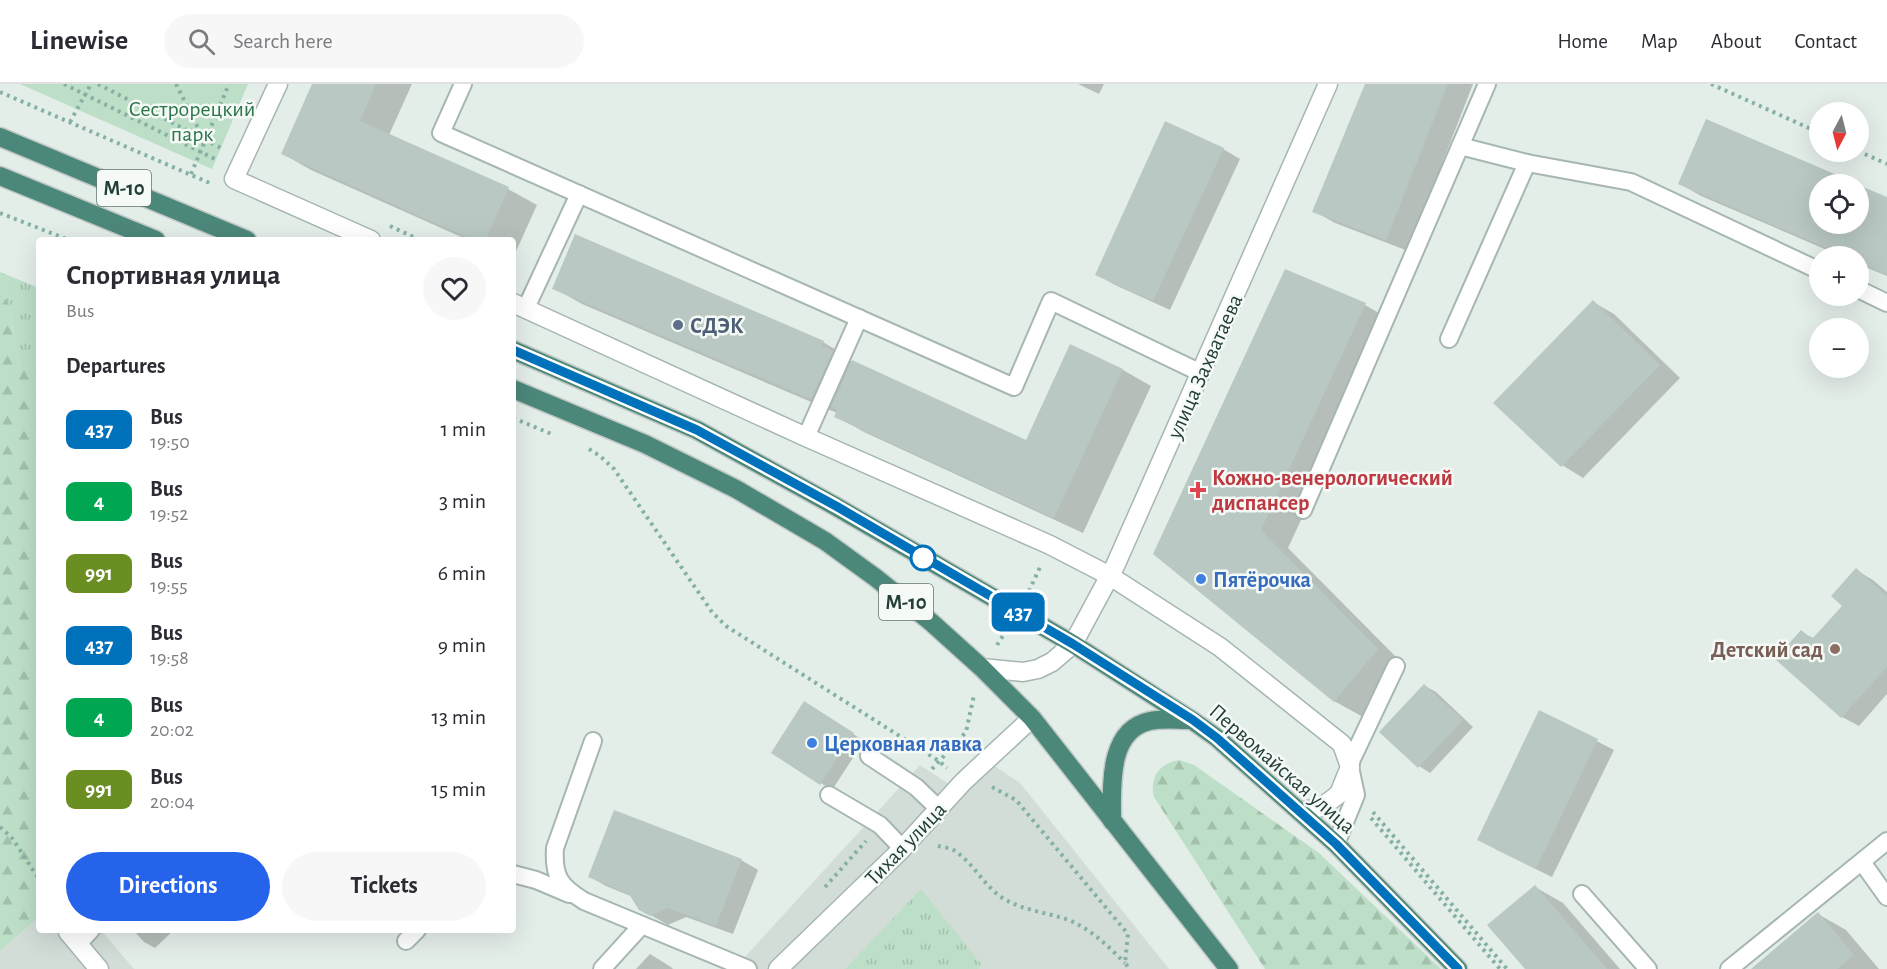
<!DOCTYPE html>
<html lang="en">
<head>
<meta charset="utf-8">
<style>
  :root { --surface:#fff; --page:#f7f7f7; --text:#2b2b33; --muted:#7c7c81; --line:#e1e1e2; --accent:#2563eb }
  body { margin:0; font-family:"Alegreya Sans",sans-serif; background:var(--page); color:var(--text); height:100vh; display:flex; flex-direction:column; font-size:22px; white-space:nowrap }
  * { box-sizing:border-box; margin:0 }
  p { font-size:20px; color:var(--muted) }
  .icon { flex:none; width:33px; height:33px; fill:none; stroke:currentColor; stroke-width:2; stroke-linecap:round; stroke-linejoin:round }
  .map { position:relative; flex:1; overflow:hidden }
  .sheet { position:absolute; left:36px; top:153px; width:480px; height:696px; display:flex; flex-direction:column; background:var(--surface); border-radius:6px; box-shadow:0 6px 24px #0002 }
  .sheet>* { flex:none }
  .badge { padding:0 12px; border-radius:9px; font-size:21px; line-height:39px }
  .needle { width:39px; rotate:187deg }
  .tools { position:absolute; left:1809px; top:18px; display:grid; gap:12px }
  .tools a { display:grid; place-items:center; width:60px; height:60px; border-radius:50%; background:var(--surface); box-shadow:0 6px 24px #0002; font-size:30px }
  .map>.badge { position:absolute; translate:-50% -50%; box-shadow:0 0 0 3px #fff }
  h2 { padding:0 30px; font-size:22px; line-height:54px }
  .round { display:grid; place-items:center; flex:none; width:63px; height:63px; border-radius:32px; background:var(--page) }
  .summary { display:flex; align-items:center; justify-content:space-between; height:102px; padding:0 30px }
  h1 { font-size:28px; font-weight:600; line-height:45px }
  .button { display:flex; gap:12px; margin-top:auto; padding:12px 30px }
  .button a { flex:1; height:69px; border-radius:36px; background:var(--accent); color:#fff; font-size:24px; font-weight:600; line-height:69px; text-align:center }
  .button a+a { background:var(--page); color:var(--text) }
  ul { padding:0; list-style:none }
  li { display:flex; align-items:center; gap:18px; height:72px; padding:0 30px }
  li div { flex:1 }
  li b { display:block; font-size:22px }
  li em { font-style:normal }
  li .badge { min-width:66px; font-weight:700; text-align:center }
  header { display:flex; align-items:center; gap:36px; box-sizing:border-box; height:84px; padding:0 30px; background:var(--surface); border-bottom:2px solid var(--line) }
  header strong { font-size:28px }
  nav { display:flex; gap:33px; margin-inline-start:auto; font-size:21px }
  .search { width:420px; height:54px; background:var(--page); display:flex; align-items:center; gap:15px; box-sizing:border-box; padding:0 21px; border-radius:33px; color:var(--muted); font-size:22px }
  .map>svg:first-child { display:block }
  .built { fill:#d2ddd8 }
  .grass { fill:url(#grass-tufts) }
  .forest { fill:url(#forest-firs) }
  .park { fill:#bddec7 }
  .shadow { fill:#0003 }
  .building { fill:#b9c8c2 }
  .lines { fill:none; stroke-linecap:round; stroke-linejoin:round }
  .service-casing { stroke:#a6b6b0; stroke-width:20 }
  .minor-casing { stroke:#a6b6b0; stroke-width:21 }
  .trunk-casing { stroke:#c1c9c7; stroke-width:21 }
  .path { stroke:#85b1a4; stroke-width:4; stroke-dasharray:3 4.5; stroke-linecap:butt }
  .service { stroke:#fff; stroke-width:16 }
  .minor { stroke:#fff; stroke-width:18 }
  .trunk { stroke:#4c887a; stroke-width:18 }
  .line-casing { stroke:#fff; stroke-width:14 }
  .line { stroke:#0072bc; stroke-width:9 }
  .service-dot { fill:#5c6f8a; stroke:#f5faf7; stroke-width:2 }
  .health-dot { fill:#e0444e; stroke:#f5faf7; stroke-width:2 }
  .stop-dot { fill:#fff; stroke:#0072bc; stroke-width:3 }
  .shop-dot { fill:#3f7fe0; stroke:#f5faf7; stroke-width:2 }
  .education-dot { fill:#8d6e63; stroke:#f5faf7; stroke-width:2 }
  .labels { text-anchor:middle; stroke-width:5; stroke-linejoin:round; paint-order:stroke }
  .shield { fill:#f5faf7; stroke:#627771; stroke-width:1.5 }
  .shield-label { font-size:21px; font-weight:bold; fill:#233f38 }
  .park-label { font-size:22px; fill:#2d764b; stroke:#f5faf7 }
  .service-label { font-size:22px; font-weight:bold; fill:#4e5e75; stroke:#f5faf7; text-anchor:start }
  .street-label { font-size:22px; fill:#233f38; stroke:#f5faf7 }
  .health-label { font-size:22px; font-weight:bold; fill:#be3a42; stroke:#f5faf7; text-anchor:start }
  .shop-label { font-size:22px; font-weight:bold; fill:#366cbe; stroke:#f5faf7; text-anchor:start }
  .education-label { font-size:22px; font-weight:bold; fill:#785e54; stroke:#f5faf7; text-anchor:end }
</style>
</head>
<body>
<header>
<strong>Linewise</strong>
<div class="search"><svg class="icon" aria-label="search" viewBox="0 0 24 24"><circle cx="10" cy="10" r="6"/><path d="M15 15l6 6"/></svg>Search here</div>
<nav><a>Home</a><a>Map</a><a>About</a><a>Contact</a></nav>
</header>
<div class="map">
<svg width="1887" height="885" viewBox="0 0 1887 885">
  <defs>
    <pattern id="grass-tufts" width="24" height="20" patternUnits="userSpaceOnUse" patternTransform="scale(1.5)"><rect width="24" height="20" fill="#bddec7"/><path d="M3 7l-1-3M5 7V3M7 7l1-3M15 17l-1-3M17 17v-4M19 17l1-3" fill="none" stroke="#a2c0ac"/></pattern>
    <pattern id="forest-firs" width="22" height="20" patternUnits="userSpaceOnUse" patternTransform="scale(1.5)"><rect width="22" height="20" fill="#bddec7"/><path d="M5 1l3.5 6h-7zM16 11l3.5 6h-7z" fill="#a2c0ac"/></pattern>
  </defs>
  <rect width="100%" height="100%" fill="#e4eee9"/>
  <g class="built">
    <polygon points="920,681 952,702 974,682 996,683 1020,699 1169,885 734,885"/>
    <polygon points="39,833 39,846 101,846 134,885 0,885 0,867"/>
  </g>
  <g class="grass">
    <polygon points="0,188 39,204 39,288 19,283 9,221 0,202"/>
    <polygon points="921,805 982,881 978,885 845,885"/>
  </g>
  <g class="forest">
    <polygon points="0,202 9,221 19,283 39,288 39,833 0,867"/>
    <path d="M1179,676L1194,681L1319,769L1441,885H1265L1154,713C1149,693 1160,679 1179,676Z"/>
  </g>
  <polygon class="park" points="20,0 248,0 212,85"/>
  <g class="shadow">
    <polygon points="314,0 412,0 389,51 508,105 537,121 513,174 513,156 468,156 311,86 283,70"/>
    <polygon points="1078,0 1104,0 1099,10"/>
    <polygon points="1366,0 1473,0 1408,167 1335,139 1314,127"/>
    <polygon points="1707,37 1855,100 1820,100 1820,140 1858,140 1887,114 1887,192 1858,180 1858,172 1841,172 1701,112 1680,100"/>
    <polygon points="1223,65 1240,75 1170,226 1113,200 1096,190"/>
    <polygon points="554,204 823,258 851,275 851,277 1027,358 1071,262 1123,286 1151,302 1083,449 864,348 836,332 837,329 582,220"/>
    <polygon points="1593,218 1614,230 1680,294 1583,394 1562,381"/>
    <polygon points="1365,221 1393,237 1288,464 1405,582 1363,633 1334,617 1155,470"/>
    <polygon points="1856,486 1873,496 1887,508 1887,610 1859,642 1842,633 1777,575 1801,548 1815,555 1844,522"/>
    <polygon points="1425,602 1436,608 1473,643 1430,689 1419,682"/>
    <polygon points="816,626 864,657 832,706 773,669"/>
    <polygon points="1540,628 1614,666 1552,793 1495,765"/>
    <polygon points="741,776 758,786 733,850 686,833 668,841 640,825 633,813 606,802 590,793"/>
    <polygon points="1535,803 1563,819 1620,885 1527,885"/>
    <polygon points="1818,830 1846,846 1879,885 1753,885"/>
    <polygon points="133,846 174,846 155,864 144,858"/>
    <polygon points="650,870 671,883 673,885 636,885"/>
  </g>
  <g class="building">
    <polygon points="312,0 376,0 360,37 509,103 486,156 473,156 281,70"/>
    <polygon points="1365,0 1448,0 1386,156 1312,128"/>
    <polygon points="1706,35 1858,100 1820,100 1820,140 1858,140 1858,101 1887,113 1887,191 1858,178 1858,172 1845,172 1678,100"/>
    <polygon points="1165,37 1224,64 1153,217 1095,191"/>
    <polygon points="575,150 824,257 822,262 833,267 811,315 552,205"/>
    <polygon points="1285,185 1366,219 1261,446 1378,565 1334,618 1153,470"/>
    <polygon points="1593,216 1660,281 1561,383 1493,319"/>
    <polygon points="1070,260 1123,285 1054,434 834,333 837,326 831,323 852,276 1026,356"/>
    <polygon points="1856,484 1887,512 1887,583 1841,634 1775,575 1801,546 1812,555 1842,522 1831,512"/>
    <polygon points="1424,600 1463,636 1418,684 1379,648"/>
    <polygon points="804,617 854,649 820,701 771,669"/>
    <polygon points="1539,626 1598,655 1536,785 1477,756"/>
    <polygon points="614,726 742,775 716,842 668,824 650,832 639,826 629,810 588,793"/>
    <polygon points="1535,801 1607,885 1525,885 1487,841"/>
    <polygon points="1818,828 1854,871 1837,885 1751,885"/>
  </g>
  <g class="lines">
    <g class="service-casing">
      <g id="service">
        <polyline points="463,0 441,49 1014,303 1051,217 1201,289"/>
        <polyline points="1460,62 1527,79 1631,98 1820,187"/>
        <polyline points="1858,205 1887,219"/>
        <polyline points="526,224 579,110"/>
        <polyline points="1449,255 1527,79"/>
        <polyline points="806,353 859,234"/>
        <polyline points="1303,426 1487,0"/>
        <path d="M593,657L555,764C553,793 560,802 584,817L748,885"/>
        <polyline points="869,672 916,703 939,725"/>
        <polyline points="829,711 880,741 902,764"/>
        <polyline points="1336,760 1356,711 1350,683 1352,675 1396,582"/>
        <polyline points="1862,778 1887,813"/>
        <polyline points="513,790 536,796 569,810"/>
        <polyline points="1582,810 1648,885"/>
        <polyline points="406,857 417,846"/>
        <polyline points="78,860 91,846"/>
        <polyline points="602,885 642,841"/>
        <polyline points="1729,885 1887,757"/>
      </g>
    </g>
    <g class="minor-casing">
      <g id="minor">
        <polyline points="278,0 234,95 371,156"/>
        <polyline points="513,219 806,353 1050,461 1110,492 1220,563 1342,660 1350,683 1339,710 1322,723 1300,728"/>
        <polyline points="982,584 1023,588 1038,585 1052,578 1073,560 1115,482 1328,0"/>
        <polyline points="68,848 99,885"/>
        <polyline points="778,885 901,766 963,698 1032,634"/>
      </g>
    </g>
    <g class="trunk-casing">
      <g id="trunk">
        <polyline points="0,53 247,156"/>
        <polyline points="0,92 156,156"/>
        <polyline points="513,266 697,346 835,422 1073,560 1193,637 1217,654 1336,760 1458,885"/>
        <polyline points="513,305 645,360 736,405 825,457 876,494 931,538 982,584 1032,634 1229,885"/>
        <path d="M1112,737C1112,704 1107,646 1150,637C1163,634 1177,636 1191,636"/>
      </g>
    </g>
    <g class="path">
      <polyline points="64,0 217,76"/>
      <polyline points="98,0 223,65"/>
      <polyline points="176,0 204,56"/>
      <polyline points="1711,0 1820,49"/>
      <polyline points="0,8 212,100"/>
      <polyline points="70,38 91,0"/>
      <polyline points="1858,67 1887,80"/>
      <polyline points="191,90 229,0"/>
      <polyline points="0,129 69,156"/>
      <polyline points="390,142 420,156"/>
      <polyline points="513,334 554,351"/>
      <polyline points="589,365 600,372 614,385 712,528 726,542 939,677 947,684"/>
      <polyline points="1029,507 1041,481"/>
      <polyline points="997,561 1006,547"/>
      <polyline points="932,685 966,648 974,611"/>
      <polyline points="992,703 1016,716 1128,850 1125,879 1130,885"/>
      <polyline points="1373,728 1507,885"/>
      <polyline points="1371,734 1500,885"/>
      <polyline points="0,743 12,754 39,795"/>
      <path d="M938,762C943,763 951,764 955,767C973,779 983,800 1001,813C1021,826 1044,828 1066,835C1090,844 1107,861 1125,879"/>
      <polyline points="825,803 866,757"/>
    </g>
    <use href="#service" class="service"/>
    <use href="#minor" class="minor"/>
    <use href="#trunk" class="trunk"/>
  </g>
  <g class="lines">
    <g class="line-casing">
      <polyline id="line" points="513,266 697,346 836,422 1073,560 1193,636 1217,654 1336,760 1458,885"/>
    </g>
    <use href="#line" class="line"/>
  </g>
  <circle class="service-dot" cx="678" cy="241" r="6"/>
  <path class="health-dot" d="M1195 397h6v6h6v6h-6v6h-6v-6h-6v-6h6z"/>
  <circle class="stop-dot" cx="923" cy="474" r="12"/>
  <g class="shop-dot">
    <circle cx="1201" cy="495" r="6"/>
    <circle cx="812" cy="659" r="6"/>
  </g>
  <circle class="education-dot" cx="1835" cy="565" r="6"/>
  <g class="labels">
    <g class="shield">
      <rect x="97" y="86" width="54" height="36" rx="4.5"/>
      <rect x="879" y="500" width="54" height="36" rx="4.5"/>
    </g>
    <g class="shield-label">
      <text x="124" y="111">М-10</text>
      <text x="906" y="525">М-10</text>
    </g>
    <g class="park-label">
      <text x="192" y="32">Сестрорецкий<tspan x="192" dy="25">парк</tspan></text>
    </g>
    <g class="service-label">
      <text x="690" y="249">СДЭК</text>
    </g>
    <g class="street-label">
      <text transform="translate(1204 282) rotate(-66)" y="8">улица Захватаева</text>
      <text transform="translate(1283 684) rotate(41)" y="8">Первомайская улица</text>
      <text transform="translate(905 759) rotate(-46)" y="8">Тихая улица</text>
    </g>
    <g class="health-label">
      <text x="1212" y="401">Кожно-венерологический<tspan x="1212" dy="25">диспансер</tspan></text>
    </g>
    <g class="shop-label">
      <text x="1213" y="503">Пятёрочка</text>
      <text x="824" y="667">Церковная лавка</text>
    </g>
    <g class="education-label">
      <text x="1823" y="573">Детский сад</text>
    </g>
  </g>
</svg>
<div class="tools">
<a><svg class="needle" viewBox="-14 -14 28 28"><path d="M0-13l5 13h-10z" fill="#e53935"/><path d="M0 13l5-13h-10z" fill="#7c7c81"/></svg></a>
<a><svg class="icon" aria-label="locate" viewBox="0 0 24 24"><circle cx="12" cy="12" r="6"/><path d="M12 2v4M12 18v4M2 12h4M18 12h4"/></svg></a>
<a>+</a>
<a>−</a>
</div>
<b class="badge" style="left:1018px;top:528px;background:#0072bc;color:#fff">437</b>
<section class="sheet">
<div class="summary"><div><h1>Спортивная улица</h1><p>Bus</p></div><a class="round"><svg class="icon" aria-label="heart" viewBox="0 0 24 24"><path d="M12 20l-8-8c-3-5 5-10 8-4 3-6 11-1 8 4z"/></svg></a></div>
<h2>Departures</h2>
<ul>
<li><span class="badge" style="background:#0072bc;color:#fff">437</span><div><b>Bus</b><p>19:50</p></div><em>1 min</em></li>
<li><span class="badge" style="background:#00a651;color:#fff">4</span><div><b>Bus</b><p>19:52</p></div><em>3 min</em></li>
<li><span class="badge" style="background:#6b8e23;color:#fff">991</span><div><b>Bus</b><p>19:55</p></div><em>6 min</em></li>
<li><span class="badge" style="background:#0072bc;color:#fff">437</span><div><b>Bus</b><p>19:58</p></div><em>9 min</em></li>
<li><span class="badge" style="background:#00a651;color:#fff">4</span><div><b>Bus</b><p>20:02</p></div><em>13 min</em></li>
<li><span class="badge" style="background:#6b8e23;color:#fff">991</span><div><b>Bus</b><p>20:04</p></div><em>15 min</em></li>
</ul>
<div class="button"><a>Directions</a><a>Tickets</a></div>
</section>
</div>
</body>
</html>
